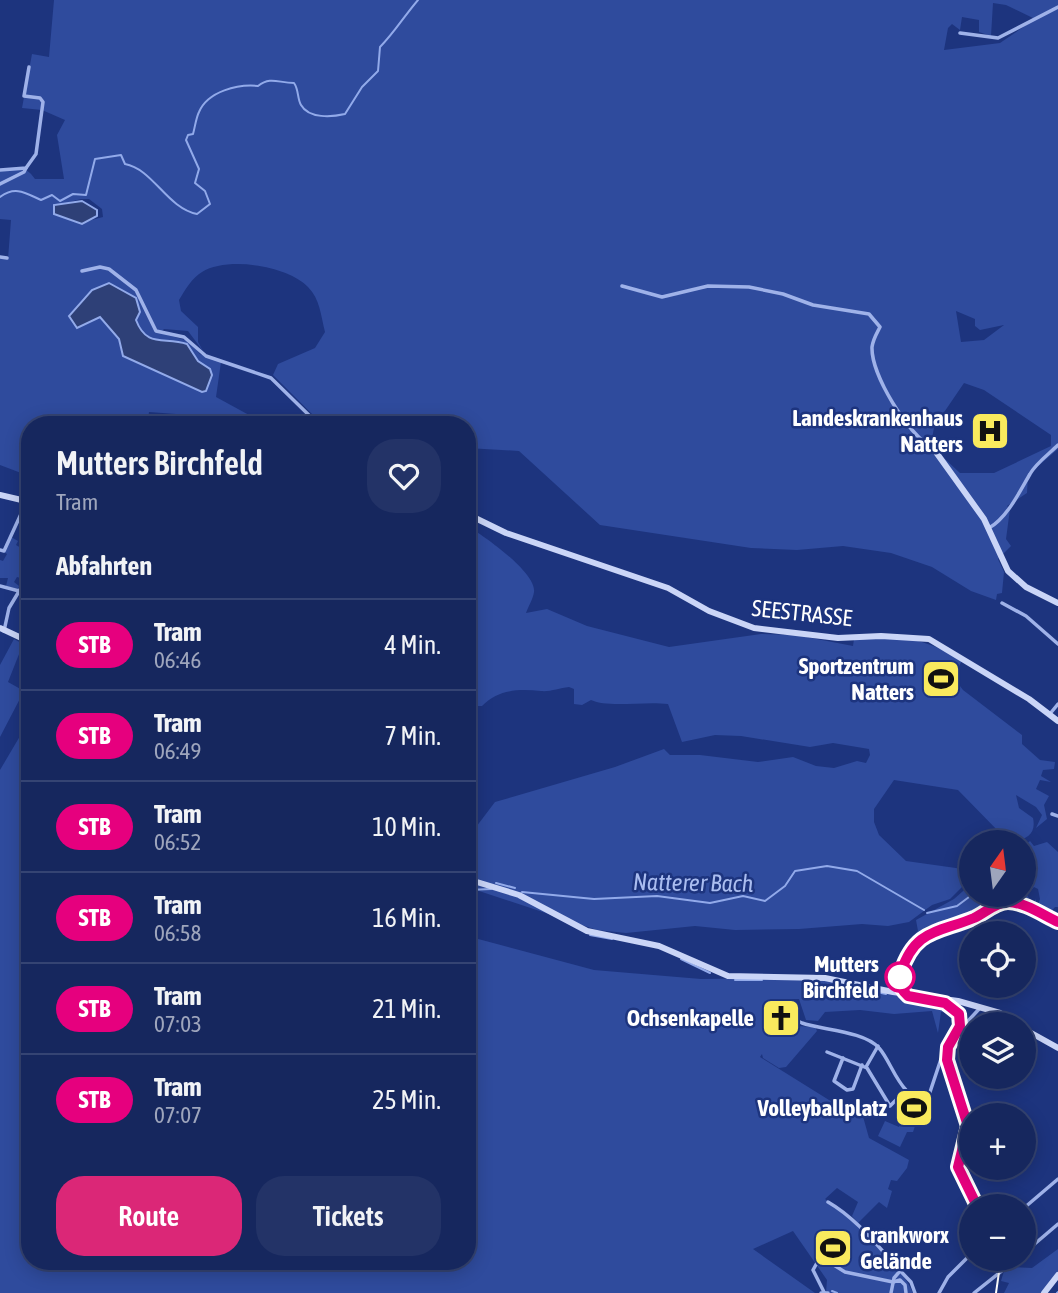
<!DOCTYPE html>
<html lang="de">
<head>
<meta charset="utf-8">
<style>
  :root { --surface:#16275e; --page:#233367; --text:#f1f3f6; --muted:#9ea5bc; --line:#354473; --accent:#db2777 }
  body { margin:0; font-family:"Asap Condensed",sans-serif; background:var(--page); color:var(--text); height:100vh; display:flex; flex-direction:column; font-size:26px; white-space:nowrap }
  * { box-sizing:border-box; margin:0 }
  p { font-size:23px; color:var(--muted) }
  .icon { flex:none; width:38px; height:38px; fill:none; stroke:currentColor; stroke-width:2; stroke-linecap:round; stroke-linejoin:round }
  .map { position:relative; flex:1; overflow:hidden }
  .sheet { position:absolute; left:21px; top:416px; width:455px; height:854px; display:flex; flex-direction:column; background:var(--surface); border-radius:28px; box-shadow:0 4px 18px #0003,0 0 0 2px var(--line) }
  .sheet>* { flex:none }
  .badge { padding:0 14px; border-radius:23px; font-size:24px; line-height:46px }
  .needle { width:46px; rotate:14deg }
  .controls { position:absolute; left:959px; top:830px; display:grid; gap:14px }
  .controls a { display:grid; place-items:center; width:77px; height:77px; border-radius:50%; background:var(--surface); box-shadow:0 4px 18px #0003,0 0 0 2px var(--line); font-size:35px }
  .map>.badge { position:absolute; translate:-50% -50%; box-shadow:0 0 0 4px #fff }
  h2 { padding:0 35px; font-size:26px; line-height:63px }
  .round { display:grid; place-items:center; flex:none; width:74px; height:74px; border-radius:28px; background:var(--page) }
  .headline { display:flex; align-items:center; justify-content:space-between; height:119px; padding:0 35px }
  h1 { font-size:33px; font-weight:600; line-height:52px }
  .cta { display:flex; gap:14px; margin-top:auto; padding:14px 35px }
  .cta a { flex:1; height:80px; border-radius:28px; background:var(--accent); color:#fff; font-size:28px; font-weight:600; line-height:80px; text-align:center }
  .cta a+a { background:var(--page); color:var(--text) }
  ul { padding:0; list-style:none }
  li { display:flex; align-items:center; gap:21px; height:91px; padding:0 35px; border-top:2px solid var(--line) }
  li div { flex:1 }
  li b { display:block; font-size:26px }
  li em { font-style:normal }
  li .badge { min-width:77px; font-weight:700; text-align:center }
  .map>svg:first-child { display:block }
  .green { fill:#2f4b9d; fill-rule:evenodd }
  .water { fill:#2e4077; stroke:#92aaea; stroke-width:2 }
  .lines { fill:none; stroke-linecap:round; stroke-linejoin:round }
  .stream { stroke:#92aaea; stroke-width:2 }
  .street { stroke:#9fb2e9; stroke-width:3.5 }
  .secondary { stroke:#cad5f7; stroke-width:6 }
  .tram { stroke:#fff; stroke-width:2 }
  .line-casing { stroke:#fff; stroke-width:16 }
  .line { stroke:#e6007e; stroke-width:10 }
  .stop-dot { fill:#fff; stroke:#e6007e; stroke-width:3.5 }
  .labels { text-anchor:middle; stroke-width:5; stroke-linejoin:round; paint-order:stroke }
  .poi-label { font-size:23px; font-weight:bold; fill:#fff; stroke:#1d347e; text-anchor:end }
  .street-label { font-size:23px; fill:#fff; stroke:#1d347e }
  .stop-label { font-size:23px; font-weight:bold; fill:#fff; stroke:#1d347e; text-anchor:end }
  .water-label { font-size:24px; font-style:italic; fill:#aabdf0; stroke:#1d347e }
</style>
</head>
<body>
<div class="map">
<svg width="1058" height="1293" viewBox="0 0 1058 1293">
  <rect width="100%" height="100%" fill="#1d347e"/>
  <g class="green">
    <path d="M54,0H1058V449L1028,475L1027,493L1007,506L1010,509L1006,539L1011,546L998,559L1004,572L1002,593L997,594L996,600L971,591L932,567L891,553L843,546L797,550L751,548L600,525L519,451L467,448V425H323L273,375L278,364L315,348L325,332C321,316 320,299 308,287C289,266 228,256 202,272C192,278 185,290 179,300L181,311L198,327V342L203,351L188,331L164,329L160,333L189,341L200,354L221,362L216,397L249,415L256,425H216L176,414L149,412L147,425H30V500L22,498L29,476L0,465V258L8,259L11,220L0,219V171C16,168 25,164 35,179H64L57,135L65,120L42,110L22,108L32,54L49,57ZM993,3L1006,5L1035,19L1000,43L944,50L948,28L952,24L960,30L962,17L979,20V32L991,36ZM81,199H89L102,209L103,217L84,222L54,214V206ZM956,311L975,319V326L980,330L1004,325L984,340L961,342ZM964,383L984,390L1051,435V446L994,473H960L931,446L934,427Z"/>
    <path d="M467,526C483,535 537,573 534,592C533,599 528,607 526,613L547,609L587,626L669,647L761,634L796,635L853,646L854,639C902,636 920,636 962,660L954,678L963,690L1022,735V744L1040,760L1055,762L1054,769L1043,770L1041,776L1051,782L1040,780L1036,789L1049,796L1044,805L1047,819L1036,828L1042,815L1036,807L1016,795L1019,808L1033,818C1038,841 1015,842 998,842L1001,834L958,790L894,780L874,809V822L879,835L906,861L963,869L971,865V878L950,899L932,905L909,922L888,926L862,924L799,929L735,930L695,926L626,933L597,930L476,890L467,894V839L495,802L615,767L664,749L670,755H700L758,762L793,757L816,766L834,768L857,761L866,763L870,755L869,749L833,743L810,747L741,736L715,735L682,742L668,704C644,701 608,708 591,700L582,705L574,704V689L569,687C559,688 550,692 541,691C519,689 499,689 482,706H472L467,714Z"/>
    <polygon points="11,537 18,541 16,545 21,548 26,539 30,540 30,556 25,563 30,570 24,579 17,577 14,582 19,586 18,589 6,586 8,578 0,578 0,560 3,561 7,554 4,552"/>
    <polygon points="14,639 23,644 8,682 24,691 0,737 0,665"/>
    <path d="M23,731L30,739V773L20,803L30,806V1262H467V936L594,970L701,979L794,978L840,982L856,991L865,988L949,1000L961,1011L964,1025L949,1055L945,1056L950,1035L959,1023L957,1013L941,1012L938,1033L932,1011L894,1014L860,1010L825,1012L818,1021L806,1020L799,999H792L778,1026L782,1027L786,1021L797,1026L815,1027L817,1031L786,1067L779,1068L763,1058L762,1054L760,1057L829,1100L862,1113L869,1138L909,1160L907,1168L897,1181L891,1180L888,1189L892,1191L887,1208L879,1202L858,1223L852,1216L858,1202L837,1188L825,1199C854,1219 899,1261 913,1293H826L827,1280L793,1231L753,1249L815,1293H0V770Z"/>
    <polygon points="1030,841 1034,846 1047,842 1058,852 1058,907 1055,907 1047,916 1036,911 1040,899 1038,889 1034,887 1027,895 1033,905 1036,899 1035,910 1013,901 1002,901 973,917 911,939 918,931 916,920 954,899 971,884 971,894 1024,894 1024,846"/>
    <polygon points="905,1112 918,1117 913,1132 907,1132 900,1147 878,1136 885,1121 899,1127"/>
    <polygon points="1058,1249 1058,1271 1042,1293 1004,1293 1009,1283 1001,1281 1004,1271 1010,1267 1032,1268"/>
  </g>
  <g class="water">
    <polygon points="82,201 97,210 97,216 82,224 54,214 54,205"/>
    <path d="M109,283L136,298L140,312L136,320C147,349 165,336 187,344L198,361L210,369L212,375L206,391L202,392L123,356L119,339L100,317L77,328L69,316L92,290Z"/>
  </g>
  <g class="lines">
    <g class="stream">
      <path d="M0,197C16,185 27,194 41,200L52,195L60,201L73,194L86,195L95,159L121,155L125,164C153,169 167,208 197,214L210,204L205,191L195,183L199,169L186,140L188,135L193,134C195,127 196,118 199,112C208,91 238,84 258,86C271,76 278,83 294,83C299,90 297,98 301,105C309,119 332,117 345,114L362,87L378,71L380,47C394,33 405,15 418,0"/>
      <polyline points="496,883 515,888"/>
      <polyline points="467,890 491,889"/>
      <polyline points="522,892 594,899 657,896 710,903 743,896 765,901 785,886 795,871 827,866 857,871 924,910"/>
      <polyline points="927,913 957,906 973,894"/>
      <polyline points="590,935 612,939"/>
      <polyline points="681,959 710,973"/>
      <polyline points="735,980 762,980"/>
      <polyline points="868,990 886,994"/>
      <polyline points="832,1291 837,1293"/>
      <polyline points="1057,1293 1058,1292"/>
    </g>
    <g class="street">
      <polyline points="960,33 998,38 1058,7"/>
      <polyline points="0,170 26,168 36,154 43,102 40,98 24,96 29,67"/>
      <polyline points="0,184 24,172 26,168"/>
      <polyline points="0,257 7,258"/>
      <polyline points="82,271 100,267 109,269 136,290 156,331 184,337 206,356 271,378 318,424"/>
      <path d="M622,286L662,297L708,286L749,287L783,294L813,305L869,314L880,327C877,333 873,339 872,347C871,375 908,434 932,448"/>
      <path d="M989,528C1007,518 1020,491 1030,474C1036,463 1049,454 1058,445"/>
      <polyline points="0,550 4,551 26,503"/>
      <polyline points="0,586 19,591"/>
      <polyline points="1002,603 1026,616 1058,644"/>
      <polyline points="4,631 9,608 30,573"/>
      <polyline points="1049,715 1058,704"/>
      <polyline points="1052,814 1058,816"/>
      <path d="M782,1015C789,1016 795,1020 802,1023C822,1030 864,1031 879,1048C893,1063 902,1106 929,1095L941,1059L948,1057L968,1021L980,1008"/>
      <polyline points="827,1052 867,1068 890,1106 905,1091"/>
      <polyline points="843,1058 834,1081 847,1090 853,1089 862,1065"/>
      <polyline points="866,1067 878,1046"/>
      <path d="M828,1202C861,1221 884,1255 911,1282L915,1293"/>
      <polyline points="1024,1208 1058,1179"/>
      <polyline points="1024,1253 1058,1224"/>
      <polyline points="824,1292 813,1270 818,1261 824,1259 845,1272 893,1282 900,1280 905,1285 906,1293"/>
      <polyline points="821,1293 828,1293"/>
      <polyline points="891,1293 894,1278 900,1271"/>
      <polyline points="939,1293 948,1277 971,1254"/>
      <polyline points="974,1293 1018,1258"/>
    </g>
    <g class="secondary">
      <polyline points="316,425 319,425"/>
      <polyline points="933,448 984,519 1008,571 1026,587 1058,603"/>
      <polyline points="0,495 30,502"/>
      <polyline points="467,514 506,533 668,588 709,611 754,628 838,638 881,636 929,639 1029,699 1058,721"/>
      <polyline points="0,628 30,642"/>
      <polyline points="467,879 519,895 587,931 659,946 728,976 825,978 893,992 958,1001 1000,1013 1016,1024"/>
      <polyline points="1024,1029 1058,1048"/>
      <polyline points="1044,1293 1058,1275"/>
    </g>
    <g class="tram">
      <path d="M977,1206L958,1167L968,1126L947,1058L960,1025V1017C949,991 911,1011 901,988C898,979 902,970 905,962C918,930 946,930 974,918C985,913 996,902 1008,902C1024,902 1044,915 1058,922"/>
      <polyline points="996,1293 1001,1258"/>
    </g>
  </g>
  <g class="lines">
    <g class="line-casing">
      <path id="line" d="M977,1206L958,1167L968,1126L947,1060L948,1047L960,1026L959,1014L945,1003L908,996C901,990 898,982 901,972C915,929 938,933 974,918C985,913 996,902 1008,902C1024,902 1043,915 1058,922"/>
    </g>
    <use href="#line" class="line"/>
  </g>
  <defs>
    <g id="hospital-square" transform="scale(2.0125)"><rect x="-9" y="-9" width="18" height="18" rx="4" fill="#f9ea5d" stroke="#1d347e"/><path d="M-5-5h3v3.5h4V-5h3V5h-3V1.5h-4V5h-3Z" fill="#111"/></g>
    <g id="stadium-square" transform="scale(2.0125)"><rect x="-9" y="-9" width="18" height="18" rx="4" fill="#f9ea5d" stroke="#1d347e"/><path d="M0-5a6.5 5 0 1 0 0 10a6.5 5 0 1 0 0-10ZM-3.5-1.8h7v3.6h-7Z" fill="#111"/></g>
    <g id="church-square" transform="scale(2.0125)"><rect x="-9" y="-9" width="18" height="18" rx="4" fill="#f9ea5d" stroke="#1d347e"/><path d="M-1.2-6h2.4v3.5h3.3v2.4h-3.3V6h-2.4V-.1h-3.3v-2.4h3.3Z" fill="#111"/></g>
  </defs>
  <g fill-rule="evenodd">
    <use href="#hospital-square" x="990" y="431"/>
    <use href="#stadium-square" x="941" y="679"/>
    <use href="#church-square" x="781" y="1018"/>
    <use href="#stadium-square" x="914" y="1108"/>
    <use href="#stadium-square" x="833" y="1248"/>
  </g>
  <circle class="stop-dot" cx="900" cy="977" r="14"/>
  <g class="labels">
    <g class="poi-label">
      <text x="963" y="426">Landeskrankenhaus<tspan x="963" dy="26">Natters</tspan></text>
      <text x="914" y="674">Sportzentrum<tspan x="914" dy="26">Natters</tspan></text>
      <text x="754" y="1026">Ochsenkapelle</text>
      <text x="887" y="1116">Volleyballplatz</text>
      <text x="860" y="1243" text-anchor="start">Crankworx<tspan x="860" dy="26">Gelände</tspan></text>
    </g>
    <g class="street-label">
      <text transform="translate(802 613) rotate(6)" y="8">SEESTRASSE</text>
    </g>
    <g class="stop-label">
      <text x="879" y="972">Mutters<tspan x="879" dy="26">Birchfeld</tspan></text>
    </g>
    <g class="water-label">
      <text transform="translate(693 883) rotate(1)" y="8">Natterer Bach</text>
    </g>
  </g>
</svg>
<div class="controls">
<a><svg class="needle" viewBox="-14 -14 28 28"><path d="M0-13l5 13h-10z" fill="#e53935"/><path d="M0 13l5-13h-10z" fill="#9ea5bc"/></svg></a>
<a><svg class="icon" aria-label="locate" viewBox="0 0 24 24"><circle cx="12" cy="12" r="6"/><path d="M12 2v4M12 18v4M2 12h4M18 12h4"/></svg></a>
<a><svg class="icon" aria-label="layers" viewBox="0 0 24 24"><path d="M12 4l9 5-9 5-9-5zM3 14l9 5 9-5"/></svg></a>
<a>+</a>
<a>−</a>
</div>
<section class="sheet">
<div class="headline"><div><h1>Mutters Birchfeld</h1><p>Tram</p></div><a class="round"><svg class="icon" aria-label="heart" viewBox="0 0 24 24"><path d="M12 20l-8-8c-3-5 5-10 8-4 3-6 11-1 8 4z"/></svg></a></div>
<h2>Abfahrten</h2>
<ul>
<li><span class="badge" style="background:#e6007e;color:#fff">STB</span><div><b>Tram</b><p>06:46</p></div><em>4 Min.</em></li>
<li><span class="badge" style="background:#e6007e;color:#fff">STB</span><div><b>Tram</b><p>06:49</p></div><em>7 Min.</em></li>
<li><span class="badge" style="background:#e6007e;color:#fff">STB</span><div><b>Tram</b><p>06:52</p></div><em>10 Min.</em></li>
<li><span class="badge" style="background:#e6007e;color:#fff">STB</span><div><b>Tram</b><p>06:58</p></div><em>16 Min.</em></li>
<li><span class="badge" style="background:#e6007e;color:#fff">STB</span><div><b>Tram</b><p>07:03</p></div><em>21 Min.</em></li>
<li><span class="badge" style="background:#e6007e;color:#fff">STB</span><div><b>Tram</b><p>07:07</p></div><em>25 Min.</em></li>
</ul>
<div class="cta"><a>Route</a><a>Tickets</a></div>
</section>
</div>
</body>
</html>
